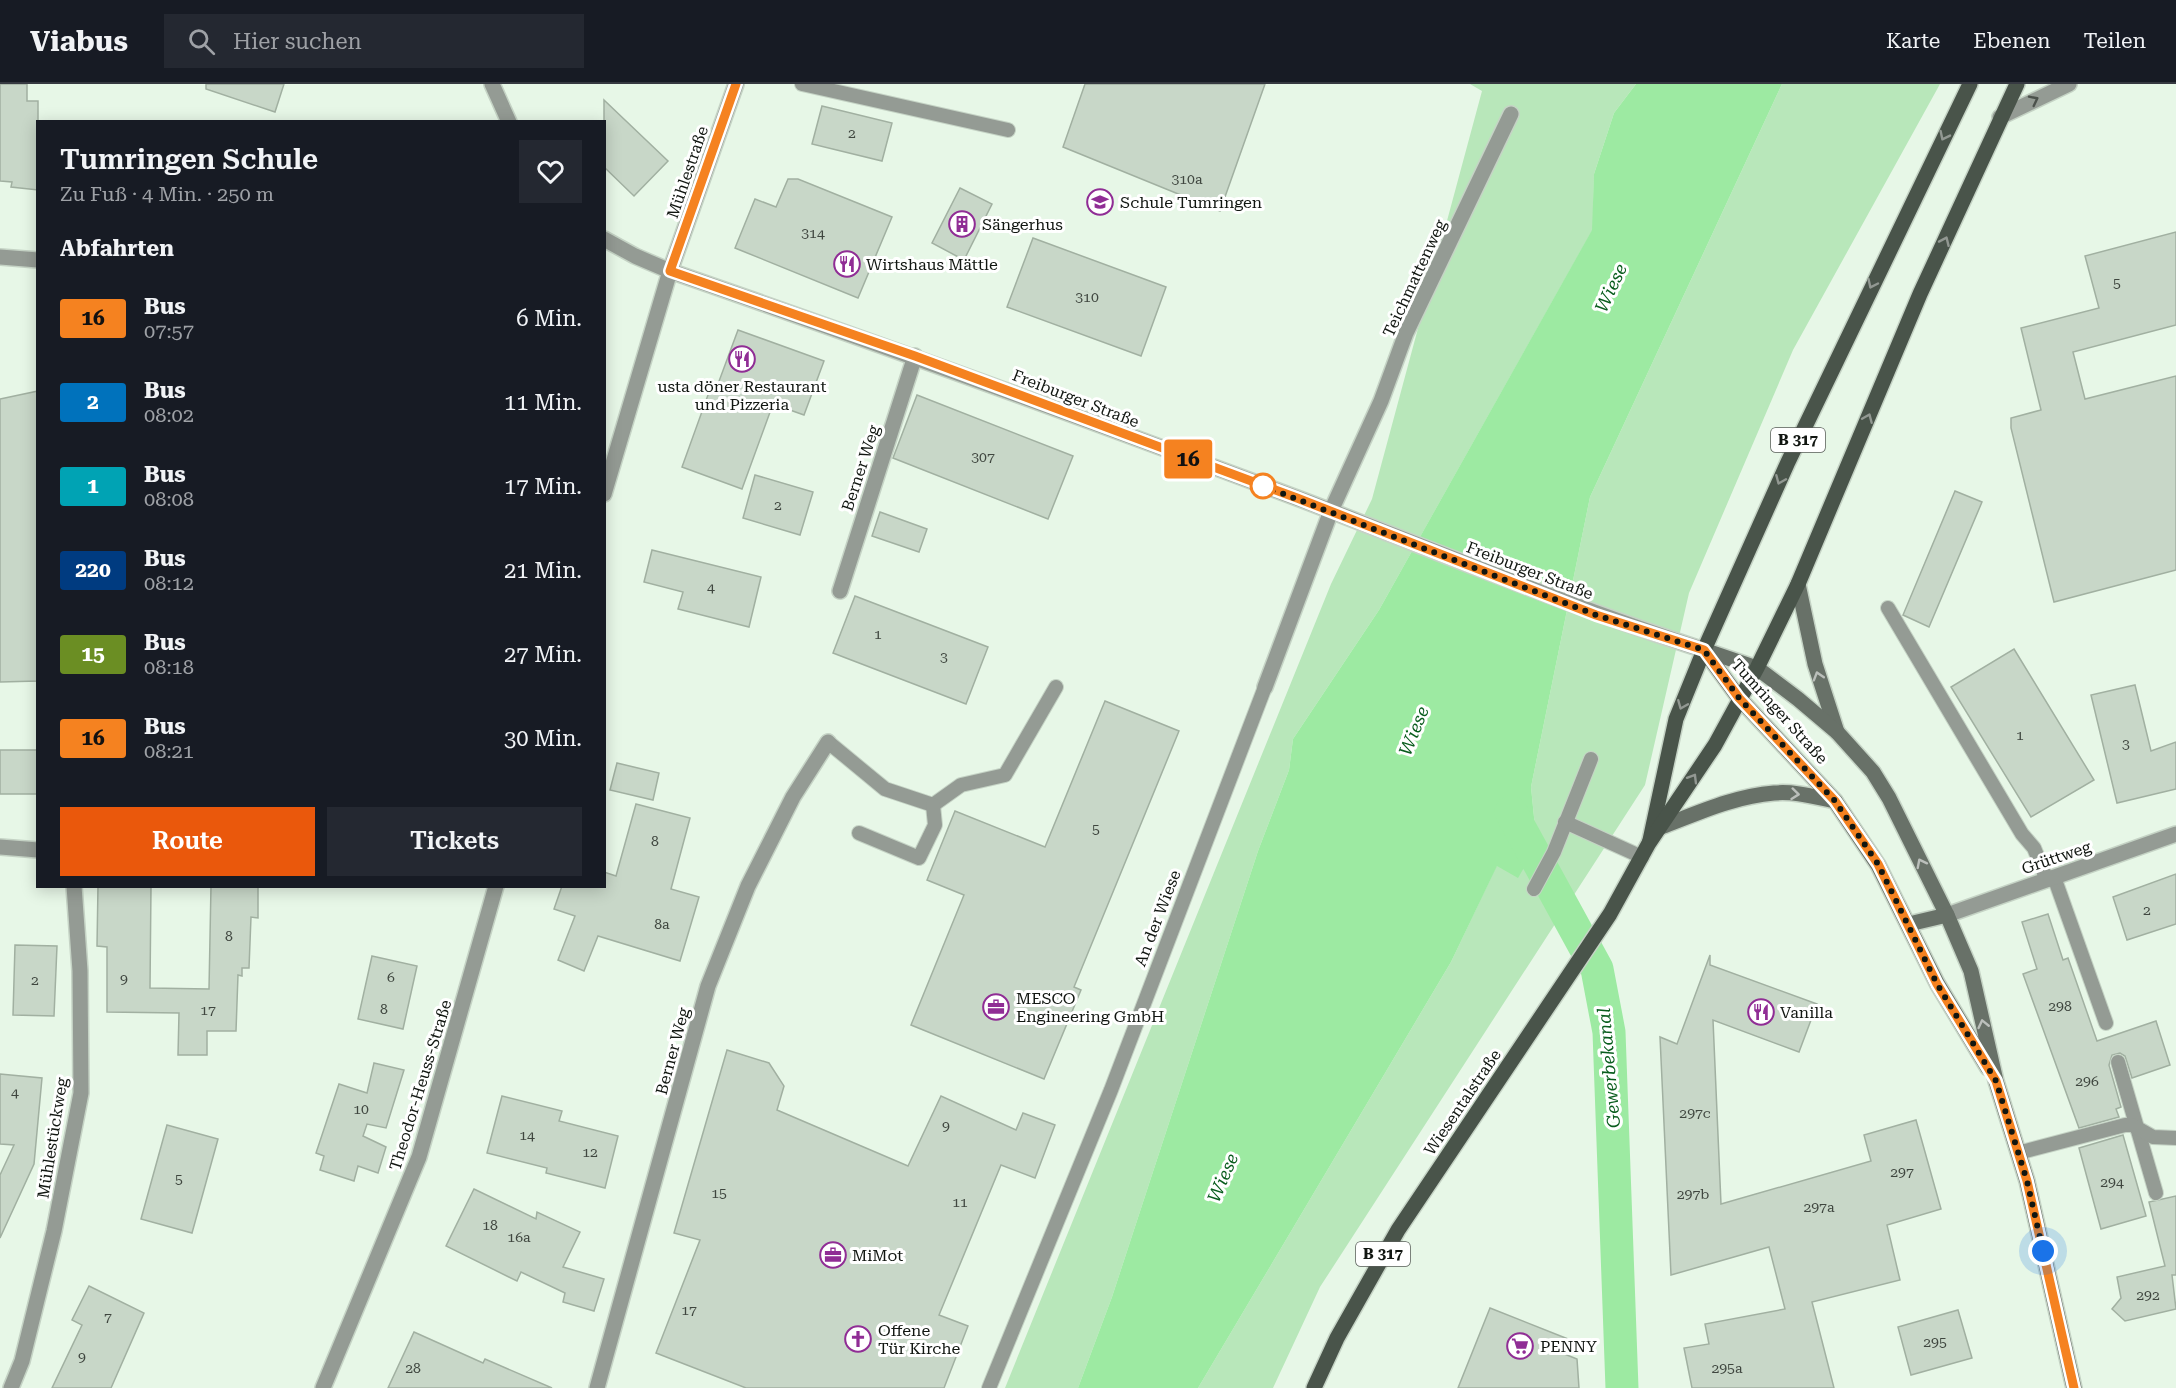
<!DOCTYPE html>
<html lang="de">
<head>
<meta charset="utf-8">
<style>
  :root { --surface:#171b24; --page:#242831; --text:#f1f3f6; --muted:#9ea1a6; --line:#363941; --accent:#ea580c }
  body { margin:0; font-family:"Roboto Serif",serif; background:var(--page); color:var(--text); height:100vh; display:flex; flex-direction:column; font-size:22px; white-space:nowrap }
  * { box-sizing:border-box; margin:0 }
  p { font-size:20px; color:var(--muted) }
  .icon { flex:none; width:33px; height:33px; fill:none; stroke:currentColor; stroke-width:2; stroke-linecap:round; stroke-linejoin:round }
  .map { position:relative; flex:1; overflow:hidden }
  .details { position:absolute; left:36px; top:36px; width:570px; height:768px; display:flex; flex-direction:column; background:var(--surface); border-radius:0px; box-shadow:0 3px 15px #0003 }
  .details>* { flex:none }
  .badge { padding:0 12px; border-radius:4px; font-size:21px; line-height:39px }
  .you { position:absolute; width:30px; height:30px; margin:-15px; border:4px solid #fff; border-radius:50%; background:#1a73e8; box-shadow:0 0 0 9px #1a73e833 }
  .map>.badge { position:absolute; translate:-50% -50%; box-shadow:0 0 0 3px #fff }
  h2 { padding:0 24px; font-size:22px; line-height:54px }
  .round { display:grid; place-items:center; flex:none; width:63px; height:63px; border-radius:0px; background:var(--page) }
  .overview { display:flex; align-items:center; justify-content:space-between; height:102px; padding:0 24px }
  h1 { font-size:28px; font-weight:600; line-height:45px }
  .action { display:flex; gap:12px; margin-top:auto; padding:12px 24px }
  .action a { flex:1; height:69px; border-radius:0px; background:var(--accent); color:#fff; font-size:24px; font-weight:600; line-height:69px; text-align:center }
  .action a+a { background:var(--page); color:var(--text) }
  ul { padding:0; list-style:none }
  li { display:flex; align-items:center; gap:18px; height:84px; padding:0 24px }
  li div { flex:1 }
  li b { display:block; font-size:22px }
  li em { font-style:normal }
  li .badge { min-width:66px; font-weight:700; text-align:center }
  header { display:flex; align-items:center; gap:36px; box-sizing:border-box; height:84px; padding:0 30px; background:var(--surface); border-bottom:2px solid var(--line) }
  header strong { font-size:28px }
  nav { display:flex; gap:33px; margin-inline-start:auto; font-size:21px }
  .search { width:420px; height:54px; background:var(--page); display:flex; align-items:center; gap:15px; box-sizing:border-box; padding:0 21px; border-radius:0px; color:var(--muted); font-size:22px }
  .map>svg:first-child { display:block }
  .green { fill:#b8e7ba }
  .water { fill:#9deaa2 }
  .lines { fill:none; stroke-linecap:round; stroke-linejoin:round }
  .canal { stroke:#9deaa2; stroke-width:33 }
  .building { fill:#c8d7c8; stroke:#a1b0a1; stroke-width:1.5 }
  .service-casing { stroke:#c5d3c5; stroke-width:16 }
  .minor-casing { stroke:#c5d3c5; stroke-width:18 }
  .tertiary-casing { stroke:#c5d3c5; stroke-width:18 }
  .secondary-casing { stroke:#c5d3c5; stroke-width:18 }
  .primary-casing { stroke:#c5d3c5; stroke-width:18 }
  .service { stroke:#949b94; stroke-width:14 }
  .minor { stroke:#949b94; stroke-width:15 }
  .tertiary { stroke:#949b94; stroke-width:15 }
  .secondary { stroke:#687168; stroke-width:15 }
  .primary { stroke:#49544a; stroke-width:15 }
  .oneway { stroke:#4c524c }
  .oneway2 { stroke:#929892 }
  .oneway3 { stroke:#bbbfbb }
  .line-casing { stroke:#fff; stroke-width:14 }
  .line { stroke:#f58220; stroke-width:9 }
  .walk { stroke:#111611; stroke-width:6; stroke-dasharray:0 10.8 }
  .stop-dot { fill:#fff; stroke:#f58220; stroke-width:3 }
  .labels { text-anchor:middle; stroke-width:6; stroke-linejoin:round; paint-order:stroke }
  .number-label { font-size:14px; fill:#3f463f }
  .shield { fill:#fff; stroke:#585c58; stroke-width:1.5 }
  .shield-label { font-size:15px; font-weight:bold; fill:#111611 }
  .street-label { font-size:16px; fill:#111611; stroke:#fff }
  .poi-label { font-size:16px; fill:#111611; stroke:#fff; text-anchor:start }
  .water-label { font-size:18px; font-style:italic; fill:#095d1d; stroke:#fff }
</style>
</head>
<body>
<header>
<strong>Viabus</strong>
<div class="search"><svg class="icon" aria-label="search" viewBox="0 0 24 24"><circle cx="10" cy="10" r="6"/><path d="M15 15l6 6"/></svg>Hier suchen</div>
<nav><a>Karte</a><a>Ebenen</a><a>Teilen</a></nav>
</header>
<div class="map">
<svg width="2176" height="1304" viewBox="0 0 2176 1304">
  <rect width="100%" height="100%" fill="#e7f7e7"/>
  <g class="green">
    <polygon points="1470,0 1636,0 1614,29 1594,90 1593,145 1379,526 1293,655 1289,686 1258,767 1112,1213 1078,1304 1005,1304 1331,500 1372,415 1482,7"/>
    <polygon points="1782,0 1940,0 1793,266 1689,509 1645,701 1320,1203 1273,1304 1198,1304 1451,878 1497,781 1535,743 1531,703 1590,413"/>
  </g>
  <polygon class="water" points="1636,0 1782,0 1590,413 1531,703 1535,743 1542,753 1518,794 1497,782 1451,878 1198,1304 1078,1304 1112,1213 1258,767 1289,686 1293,655 1379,526 1592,146 1594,90 1614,29"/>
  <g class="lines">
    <polyline class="canal" points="1511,728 1597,885 1609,948 1622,1304"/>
  </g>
  <g class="building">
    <polygon points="0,0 27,0 27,17 38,17 38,106 11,103 12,98 0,97"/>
    <polygon points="206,0 284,0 275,28 206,5"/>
    <polygon points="1085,0 1265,0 1220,127 1063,63"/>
    <polygon points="604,16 668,77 634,112 604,83"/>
    <polygon points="822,22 892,39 882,77 812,60"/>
    <polygon points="788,95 798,95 892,133 858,214 735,164 755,115 776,123"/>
    <polygon points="960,104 992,120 964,176 932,159"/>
    <polygon points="2176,148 2176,241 2073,268 2085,315 2176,292 2176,486 2054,518 2011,344 2011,334 2041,326 2021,244 2099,224 2085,172"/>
    <polygon points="1033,154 1166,203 1141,272 1007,223"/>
    <polygon points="738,246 824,277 804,331 773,320 742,405 682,383 713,297 718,300"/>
    <polygon points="38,307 38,597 0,598 0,315"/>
    <polygon points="917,311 1073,372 1048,435 893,374"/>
    <polygon points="755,391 813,408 800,451 743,434"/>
    <polygon points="1955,407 1982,418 1929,543 1903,531"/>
    <polygon points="880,428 927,445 919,468 872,452"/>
    <polygon points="652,466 761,493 749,543 678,525 683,508 644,498"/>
    <polygon points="855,512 988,563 966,620 833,569"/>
    <polygon points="2014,565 2094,696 2031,733 1951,603"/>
    <polygon points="2135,601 2151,667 2176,658 2176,705 2117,719 2091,611"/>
    <polygon points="1105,617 1179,647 1074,903 1081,906 1044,995 911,941 964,811 927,796 955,727 1045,763"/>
    <rect x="0" y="666" width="38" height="44"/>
    <polygon points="617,679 659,689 653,716 610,706"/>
    <polygon points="636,720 690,734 671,805 699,813 680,877 598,852 584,887 558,876 575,832 554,825 562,802 604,802 604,788 616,792"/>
    <polygon points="2176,790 2176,840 2127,856 2113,813"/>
    <polygon points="98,802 151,802 150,904 209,905 211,802 258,802 258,834 251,833 249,884 242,884 242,892 238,891 236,947 207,947 207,971 178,971 179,929 107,928 107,863 97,862"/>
    <polygon points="2048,830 2063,876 2068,874 2097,957 2156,937 2170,981 2132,994 2125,972 2120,969 2112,971 2109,981 2121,1023 2116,1025 2119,1033 2079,1044 2023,890 2037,885 2022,838"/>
    <polygon points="15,861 57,862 54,932 13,931"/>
    <polygon points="1710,871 1710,881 1817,920 1799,968 1713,936 1721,1120 1871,1077 1864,1051 1916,1036 1941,1125 1887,1141 1900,1196 1812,1218 1834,1304 1692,1304 1684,1264 1709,1260 1705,1240 1785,1225 1769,1163 1671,1191 1660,953 1677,960"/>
    <polygon points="372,872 417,882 403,945 358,935"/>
    <polygon points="727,966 769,979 784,1002 777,1026 908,1082 941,1012 1016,1046 1023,1029 1055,1041 1035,1094 1001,1081 939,1231 968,1242 944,1304 746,1304 656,1269 700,1156 674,1149"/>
    <polygon points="374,979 404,986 386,1044 367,1040 363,1052 386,1063 378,1089 358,1082 354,1097 320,1086 324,1072 316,1069 339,1000 367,1009"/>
    <polygon points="0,990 42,994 34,1080 0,1154 0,1091 14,1061 0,1060"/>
    <polygon points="502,1012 562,1027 559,1037 618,1052 605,1104 546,1089 547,1084 487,1069"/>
    <polygon points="167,1041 218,1055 192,1149 141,1135"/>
    <polygon points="2123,1051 2146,1132 2101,1145 2079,1064"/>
    <polygon points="474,1105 536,1135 537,1128 580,1148 563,1183 604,1195 594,1227 563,1218 565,1209 521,1188 517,1197 446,1162"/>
    <polygon points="2176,1112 2176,1191 2172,1191 2176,1225 2125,1237 2112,1225 2121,1214 2117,1193 2165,1182 2149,1118"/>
    <polygon points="89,1202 144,1229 111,1304 52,1304 82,1241 72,1236"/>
    <polygon points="1490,1224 1568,1255 1562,1269 1577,1275 1579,1304 1458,1304"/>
    <polygon points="1958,1226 1972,1274 1911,1291 1898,1243"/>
    <polygon points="414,1248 483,1279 485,1275 552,1304 388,1304"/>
  </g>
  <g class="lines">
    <g class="service-casing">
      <g id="service">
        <polyline points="802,0 1008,46"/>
        <polyline points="1888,524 2022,750 2034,764 2047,796"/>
        <polyline points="828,658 885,705 933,721 961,701 1005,691 1056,603"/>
        <polyline points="1565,738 1642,773"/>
        <polyline points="859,749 919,774 935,741 933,721"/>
        <polyline points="2054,793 2106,939"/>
        <polyline points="1534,805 1554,768 1591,675"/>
        <polyline points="2118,978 2156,1109"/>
        <polyline points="2018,1069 2125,1041 2132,1041 2153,1053 2176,1054"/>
        <polyline points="989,1304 1111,1006 1265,603"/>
      </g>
    </g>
    <g class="minor-casing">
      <g id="minor">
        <polyline points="2000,33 2069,0"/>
        <polyline points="0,173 38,176"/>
        <polyline points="604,410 670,187"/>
        <polyline points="840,507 915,272"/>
        <polyline points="1265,603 1331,427 1381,317 1406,249 1511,30"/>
        <polyline points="0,763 38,766"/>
        <polyline points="1947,831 2176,750"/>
        <polyline points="11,1304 22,1277 54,1147 81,1009 80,887 74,802"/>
        <polyline points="323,1304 419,1073 496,802"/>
        <polyline points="597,1304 708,902 748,802 793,713 828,658"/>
      </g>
    </g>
    <g class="tertiary-casing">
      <g id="tertiary">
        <polyline points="492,0 509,38"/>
        <path d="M604,155L635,172L670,187C883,261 1094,338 1305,417C1438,468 1569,522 1704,566"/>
        <polyline points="670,187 736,0"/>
      </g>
    </g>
    <g class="secondary-casing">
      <g id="secondary">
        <polyline points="1798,500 1815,580 1837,648"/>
        <polyline points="1704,566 1757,584 1798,615 1837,648 1873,688 1889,714 1947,831 1971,887 1996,997 2027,1097 2074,1304"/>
        <polyline points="1704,566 1739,614 1835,717 1878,781 1937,899 1988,984"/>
        <path d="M1661,743C1698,729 1735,712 1774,709C1795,707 1815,713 1835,717"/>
        <polyline points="1909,840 1947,831"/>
      </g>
    </g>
    <g class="primary-casing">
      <g id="primary">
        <polyline points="1650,756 1676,635 1704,566 1788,378 1970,0"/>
        <polyline points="1314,1304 1337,1254 1398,1146 1610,830 1649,759 1715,661 1757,584 1798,500 1920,210 2017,0"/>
      </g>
    </g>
    <use href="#service" class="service"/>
    <use href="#minor" class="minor"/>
    <use href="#tertiary" class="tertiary"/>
    <use href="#secondary" class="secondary"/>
    <use href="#primary" class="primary"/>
  </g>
  <defs><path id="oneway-chevron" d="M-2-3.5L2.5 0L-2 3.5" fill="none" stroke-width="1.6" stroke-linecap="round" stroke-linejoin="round" transform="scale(1.5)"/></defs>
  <use class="oneway" href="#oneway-chevron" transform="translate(2034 16) rotate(-27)"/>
  <g class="oneway2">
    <use href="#oneway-chevron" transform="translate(1944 52) rotate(116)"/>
    <use href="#oneway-chevron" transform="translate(1945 157) rotate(-66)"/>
    <use href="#oneway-chevron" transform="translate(1872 200) rotate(115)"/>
    <use href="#oneway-chevron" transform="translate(1868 334) rotate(-67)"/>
    <use href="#oneway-chevron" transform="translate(1780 396) rotate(113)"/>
    <use href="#oneway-chevron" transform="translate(1682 621) rotate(112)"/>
    <use href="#oneway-chevron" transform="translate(1693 694) rotate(-59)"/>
  </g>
  <g class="oneway3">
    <use href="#oneway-chevron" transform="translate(1818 592) rotate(-107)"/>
    <use href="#oneway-chevron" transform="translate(1795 710) rotate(6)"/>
    <use href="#oneway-chevron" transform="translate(1921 779) rotate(-117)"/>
    <use href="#oneway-chevron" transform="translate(1983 940) rotate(-103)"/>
  </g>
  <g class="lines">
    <g class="line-casing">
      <polyline id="line" points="736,0 670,187 915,272 1297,414 1596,531 1704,566 1739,614 1835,717 1878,780 1937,900 1996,997 2027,1097 2074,1304"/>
    </g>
    <use href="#line" class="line"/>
    <polyline class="walk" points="1263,402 1596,531 1704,566 1739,614 1835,717 1878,780 1937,900 1996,997 2027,1097 2043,1167"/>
  </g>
  <defs>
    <g id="school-ring" transform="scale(1.35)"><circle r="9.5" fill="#fff" stroke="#902d95" stroke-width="1.5"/><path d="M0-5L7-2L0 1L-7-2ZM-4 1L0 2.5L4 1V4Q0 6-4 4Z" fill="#902d95"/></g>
    <g id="building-ring" transform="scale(1.35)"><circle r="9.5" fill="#fff" stroke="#902d95" stroke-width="1.5"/><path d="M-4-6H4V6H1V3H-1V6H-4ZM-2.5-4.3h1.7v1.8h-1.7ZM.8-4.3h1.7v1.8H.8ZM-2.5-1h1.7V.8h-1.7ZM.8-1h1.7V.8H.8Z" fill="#902d95"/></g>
    <g id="restaurant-ring" transform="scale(1.35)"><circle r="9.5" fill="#fff" stroke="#902d95" stroke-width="1.5"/><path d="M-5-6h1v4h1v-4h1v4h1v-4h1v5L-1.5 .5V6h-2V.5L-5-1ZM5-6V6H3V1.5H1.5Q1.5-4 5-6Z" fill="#902d95"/></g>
    <g id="office-ring" transform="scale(1.35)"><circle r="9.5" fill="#fff" stroke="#902d95" stroke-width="1.5"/><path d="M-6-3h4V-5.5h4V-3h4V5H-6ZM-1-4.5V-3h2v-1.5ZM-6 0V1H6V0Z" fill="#902d95"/></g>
    <g id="church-ring" transform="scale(1.35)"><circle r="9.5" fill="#fff" stroke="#902d95" stroke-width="1.5"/><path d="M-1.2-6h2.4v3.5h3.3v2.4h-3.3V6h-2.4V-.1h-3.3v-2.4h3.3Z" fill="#902d95"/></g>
    <g id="supermarket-ring" transform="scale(1.35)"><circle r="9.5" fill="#fff" stroke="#902d95" stroke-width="1.5"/><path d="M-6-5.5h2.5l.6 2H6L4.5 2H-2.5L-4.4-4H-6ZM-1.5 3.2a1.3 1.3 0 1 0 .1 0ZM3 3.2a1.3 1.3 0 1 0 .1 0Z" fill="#902d95"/></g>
  </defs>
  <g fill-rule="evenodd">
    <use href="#school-ring" x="1100" y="118"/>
    <use href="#building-ring" x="962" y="140"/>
    <use href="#restaurant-ring" x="847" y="180"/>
    <use href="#restaurant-ring" x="742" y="275"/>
    <use href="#office-ring" x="996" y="923"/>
    <use href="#restaurant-ring" x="1761" y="928"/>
    <use href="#office-ring" x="833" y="1171"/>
    <use href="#church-ring" x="858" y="1255"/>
    <use href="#supermarket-ring" x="1520" y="1262"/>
  </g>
  <circle class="stop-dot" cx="1263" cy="402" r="12"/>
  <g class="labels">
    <g class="number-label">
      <text x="852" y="54">2</text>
      <text x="1187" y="100">310a</text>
      <text x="813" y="154">314</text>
      <text x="2117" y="204">5</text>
      <text x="1087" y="218">310</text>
      <text x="983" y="378">307</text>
      <text x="778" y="426">2</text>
      <text x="711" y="508">4</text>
      <text x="878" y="555">1</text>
      <text x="944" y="578">3</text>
      <text x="2020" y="656">1</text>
      <text x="2126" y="665">3</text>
      <text x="1096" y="750">5</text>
      <text x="655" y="762">8</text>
      <text x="2147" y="831">2</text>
      <text x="662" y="845">8a</text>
      <text x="229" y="857">8</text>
      <text x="391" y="898">6</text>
      <text x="124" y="900">9</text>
      <text x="35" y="901">2</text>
      <text x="2060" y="927">298</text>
      <text x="384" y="930">8</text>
      <text x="208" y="931">17</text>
      <text x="2087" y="1002">296</text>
      <text x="15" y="1013">4</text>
      <text x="361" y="1030">10</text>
      <text x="1695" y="1034">297c</text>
      <text x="946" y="1047">9</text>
      <text x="527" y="1056">14</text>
      <text x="590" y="1073">12</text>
      <text x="1902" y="1093">297</text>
      <text x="179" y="1100">5</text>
      <text x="2112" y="1103">294</text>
      <text x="719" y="1114">15</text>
      <text x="1693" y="1115">297b</text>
      <text x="960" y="1123">11</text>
      <text x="1819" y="1128">297a</text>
      <text x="490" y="1146">18</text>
      <text x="519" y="1158">16a</text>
      <text x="2148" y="1216">292</text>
      <text x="689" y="1231">17</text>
      <text x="108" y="1238">7</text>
      <text x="1935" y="1263">295</text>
      <text x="82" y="1278">9</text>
      <text x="413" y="1289">28</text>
      <text x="1727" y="1289">295a</text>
    </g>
    <g class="shield">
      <rect x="1771" y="344" width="54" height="24" rx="4.5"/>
      <rect x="1356" y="1158" width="54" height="24" rx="4.5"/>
    </g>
    <g class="shield-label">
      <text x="1798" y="361">B 317</text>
      <text x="1383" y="1175">B 317</text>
    </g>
    <g class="street-label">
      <text transform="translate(687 88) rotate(-71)" y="6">Mühlestraße</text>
      <text transform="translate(1414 194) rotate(-65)" y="6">Teichmattenweg</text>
      <text transform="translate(1076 314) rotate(21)" y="6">Freiburger Straße</text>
      <text transform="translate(860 384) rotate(-72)" y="6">Berner Weg</text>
      <text transform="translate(1530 486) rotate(21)" y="6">Freiburger Straße</text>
      <text transform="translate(1780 627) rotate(48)" y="6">Tumringer Straße</text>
      <text transform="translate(2056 773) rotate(-19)" y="6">Grüttweg</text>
      <text transform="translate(1157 834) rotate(-69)" y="6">An der Wiese</text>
      <text transform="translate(672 967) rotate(-75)" y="6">Berner Weg</text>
      <text transform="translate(420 1001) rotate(-73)" y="6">Theodor-Heuss-Straße</text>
      <text transform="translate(1462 1018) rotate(-56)" y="6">Wiesentalstraße</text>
      <text transform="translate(52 1054) rotate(-81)" y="6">Mühlestückweg</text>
    </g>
    <g class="poi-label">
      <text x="1120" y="124">Schule Tumringen</text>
      <text x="982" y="146">Sängerhus</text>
      <text x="866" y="186">Wirtshaus Mättle</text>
      <text x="742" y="308" text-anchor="middle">usta döner Restaurant<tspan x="742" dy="18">und Pizzeria</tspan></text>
      <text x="1016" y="920">MESCO<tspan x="1016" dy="18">Engineering GmbH</tspan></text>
      <text x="1780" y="934">Vanilla</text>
      <text x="852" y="1177">MiMot</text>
      <text x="878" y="1252">Offene<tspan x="878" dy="18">Tür Kirche</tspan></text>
      <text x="1540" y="1268">PENNY</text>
    </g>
    <g class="water-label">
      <text transform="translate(1611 204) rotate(-65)" y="6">Wiese</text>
      <text transform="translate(1414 647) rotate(-68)" y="6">Wiese</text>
      <text transform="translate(1609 984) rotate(-95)" y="6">Gewerbekanal</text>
      <text transform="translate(1223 1094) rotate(-67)" y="6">Wiese</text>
    </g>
  </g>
</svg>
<div class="you" style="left:2043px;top:1167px"></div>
<b class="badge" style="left:1188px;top:375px;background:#f58220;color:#111">16</b>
<section class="details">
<div class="overview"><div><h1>Tumringen Schule</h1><p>Zu Fuß · 4 Min. · 250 m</p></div><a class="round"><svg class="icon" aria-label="heart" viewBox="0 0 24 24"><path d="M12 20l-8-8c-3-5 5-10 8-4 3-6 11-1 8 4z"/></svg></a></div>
<h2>Abfahrten</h2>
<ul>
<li><span class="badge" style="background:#f58220;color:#111">16</span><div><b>Bus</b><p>07:57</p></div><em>6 Min.</em></li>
<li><span class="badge" style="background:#0072bc;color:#fff">2</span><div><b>Bus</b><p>08:02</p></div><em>11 Min.</em></li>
<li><span class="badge" style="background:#00a3b4;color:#fff">1</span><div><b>Bus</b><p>08:08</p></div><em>17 Min.</em></li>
<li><span class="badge" style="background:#003b80;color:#fff">220</span><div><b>Bus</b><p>08:12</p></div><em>21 Min.</em></li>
<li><span class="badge" style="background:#6b8e23;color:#fff">15</span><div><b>Bus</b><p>08:18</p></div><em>27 Min.</em></li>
<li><span class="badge" style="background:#f58220;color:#111">16</span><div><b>Bus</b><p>08:21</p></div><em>30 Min.</em></li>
</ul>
<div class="action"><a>Route</a><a>Tickets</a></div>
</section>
</div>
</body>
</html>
